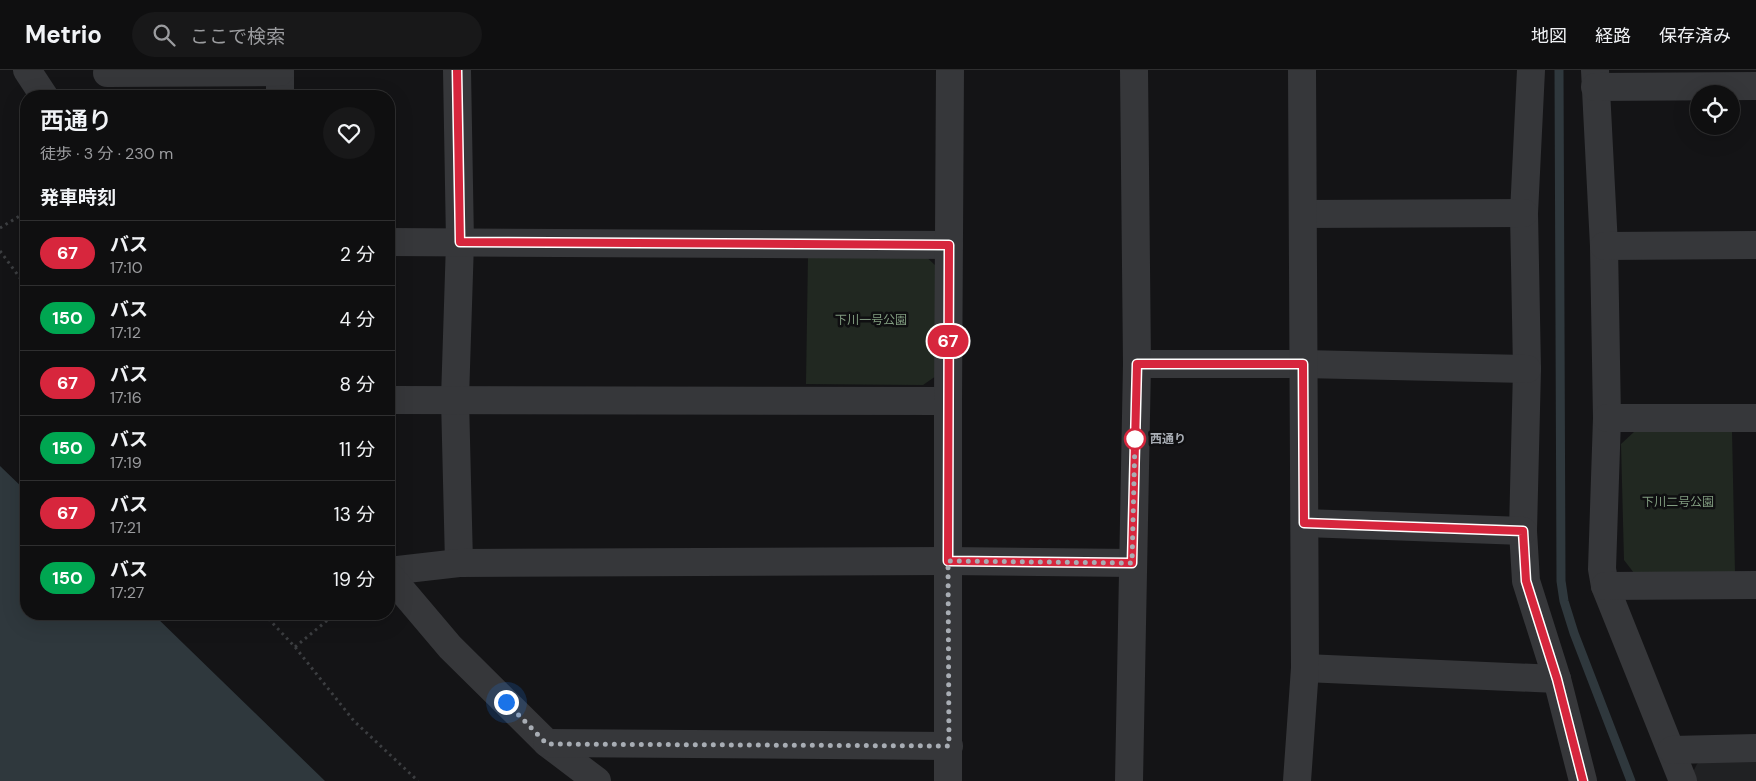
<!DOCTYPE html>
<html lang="ja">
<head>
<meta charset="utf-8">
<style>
  :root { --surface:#0f0f10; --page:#181819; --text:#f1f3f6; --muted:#9b9c9f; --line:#2f2f30 }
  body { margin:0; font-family:"DM Sans","Noto Sans JP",sans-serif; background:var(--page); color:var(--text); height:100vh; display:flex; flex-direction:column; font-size:19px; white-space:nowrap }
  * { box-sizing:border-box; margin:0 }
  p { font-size:16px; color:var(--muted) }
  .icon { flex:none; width:28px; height:28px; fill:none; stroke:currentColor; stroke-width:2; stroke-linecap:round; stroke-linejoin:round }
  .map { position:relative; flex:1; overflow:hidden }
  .sheet { position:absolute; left:20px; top:20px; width:375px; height:530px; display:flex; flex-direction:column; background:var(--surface); border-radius:20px; box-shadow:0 5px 20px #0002,0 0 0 1px var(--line) }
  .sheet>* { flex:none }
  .badge { padding:0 10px; border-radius:16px; font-size:18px; line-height:32px }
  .tools { position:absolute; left:1690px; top:15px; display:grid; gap:10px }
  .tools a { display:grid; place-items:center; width:50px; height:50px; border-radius:50%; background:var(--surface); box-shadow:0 5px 20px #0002,0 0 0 1px var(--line); font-size:25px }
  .you { position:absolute; width:25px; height:25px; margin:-12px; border:4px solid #fff; border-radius:50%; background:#1a73e8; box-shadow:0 0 0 8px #1a73e833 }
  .map>.badge { position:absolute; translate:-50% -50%; box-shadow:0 0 0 2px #fff }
  h2 { padding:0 20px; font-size:19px; line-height:45px }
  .round { display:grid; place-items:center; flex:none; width:52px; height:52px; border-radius:26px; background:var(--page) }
  .head { display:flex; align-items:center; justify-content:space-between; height:85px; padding:0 20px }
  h1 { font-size:24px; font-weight:600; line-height:38px }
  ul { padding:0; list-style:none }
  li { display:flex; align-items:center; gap:15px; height:65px; padding:0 20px; border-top:1px solid var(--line) }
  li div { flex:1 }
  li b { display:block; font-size:19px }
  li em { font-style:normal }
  li .badge { min-width:55px; font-weight:700; text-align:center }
  header { display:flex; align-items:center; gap:30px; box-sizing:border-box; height:70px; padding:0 25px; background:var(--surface); border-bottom:1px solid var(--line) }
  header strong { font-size:24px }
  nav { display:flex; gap:28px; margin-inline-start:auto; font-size:18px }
  .search { width:350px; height:45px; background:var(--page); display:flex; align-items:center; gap:12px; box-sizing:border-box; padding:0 18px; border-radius:28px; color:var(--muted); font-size:19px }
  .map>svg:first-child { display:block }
  .built { fill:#202123 }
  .green { fill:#212821 }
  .water { fill:#2f383d }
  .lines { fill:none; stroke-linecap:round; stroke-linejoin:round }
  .stream { stroke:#2f383d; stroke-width:9 }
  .path { stroke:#3c3e41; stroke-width:3; stroke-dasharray:2.5 4; stroke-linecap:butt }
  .minor { stroke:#36373a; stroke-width:28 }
  .line-casing { stroke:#fff; stroke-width:11 }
  .line { stroke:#d7263d; stroke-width:8 }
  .walk { stroke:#a8adb4; stroke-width:5; stroke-dasharray:0 9 }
  .stop-dot { fill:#fff; stroke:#d7263d; stroke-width:2.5 }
  .labels { text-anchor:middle; stroke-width:5; stroke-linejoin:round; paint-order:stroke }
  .park-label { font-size:12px; fill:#829d81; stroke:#0f0f11 }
  .stop-label { font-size:12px; font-weight:bold; fill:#a8adb4; stroke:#0f0f11; text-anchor:start }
</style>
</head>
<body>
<header>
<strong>Metrio</strong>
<div class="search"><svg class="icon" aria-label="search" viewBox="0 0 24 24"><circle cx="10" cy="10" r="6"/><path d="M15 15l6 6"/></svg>ここで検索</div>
<nav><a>地図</a><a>経路</a><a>保存済み</a></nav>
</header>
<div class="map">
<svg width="1756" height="711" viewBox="0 0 1756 711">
  <rect width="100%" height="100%" fill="#141416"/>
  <polygon class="built" points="1704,689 1756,689 1756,711 1697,711 1693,702 1697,694"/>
  <g class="green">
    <polygon points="922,183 936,196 936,306 923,315 806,314 808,185"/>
    <polygon points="1732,361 1735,503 1634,503 1624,490 1621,374 1634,362"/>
  </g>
  <polygon class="water" points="0,396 26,421 26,544 153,544 325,711 0,711"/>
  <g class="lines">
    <polyline class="stream" points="1559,0 1561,511 1564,531 1574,563 1631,711"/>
    <g class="path">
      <polyline points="0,158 26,142"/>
      <polyline points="0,181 26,216"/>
      <polyline points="264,544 295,577 354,651 418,711"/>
      <polyline points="295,577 335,544"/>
    </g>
    <g class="minor">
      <polyline points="27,0 44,26"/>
      <polyline points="280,0 280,26"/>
      <polyline points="457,0 460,172 455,329 459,493"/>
      <polyline points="1531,0 1524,143 1527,299 1523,461 1526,511 1557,609 1583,711"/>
      <polyline points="1595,0 1604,176 1607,348 1602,499 1605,516 1683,711"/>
      <polyline points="107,3 280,2"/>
      <polyline points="1595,17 1756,16"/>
      <polyline points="1303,144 1524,143"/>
      <polyline points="389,172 949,175"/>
      <polyline points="1604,176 1756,175"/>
      <polyline points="1137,294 1303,294 1527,299"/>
      <polyline points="389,330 948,331"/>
      <polyline points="1607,348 1756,348"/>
      <polyline points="1305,453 1523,461"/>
      <polyline points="389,501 459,493 948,491 1132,493"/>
      <polyline points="389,505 450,577 547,673 597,711"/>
      <polyline points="1605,516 1756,515"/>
      <polyline points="1305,598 1557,609"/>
      <polyline points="547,673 949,676"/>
      <polyline points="1672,680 1756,678"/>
      <polyline points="948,711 948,331 950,0"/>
      <polyline points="1129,711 1137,294 1134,0"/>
      <polyline points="1297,711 1305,598 1302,0"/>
    </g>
  </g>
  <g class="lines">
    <g class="line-casing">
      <polyline id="line" points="457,0 460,172 949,175 948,491 1132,493 1137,294 1303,294 1304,453 1523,461 1526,511 1557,609 1583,711"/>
    </g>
    <use href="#line" class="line"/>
    <polyline class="walk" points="506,632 547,674 949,676 948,491 1132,493 1135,369"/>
  </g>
  <circle class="stop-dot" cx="1135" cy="369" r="10"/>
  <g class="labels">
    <g class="park-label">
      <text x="871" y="254">下川一号公園</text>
      <text x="1678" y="436">下川二号公園</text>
    </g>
    <g class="stop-label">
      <text x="1150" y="373">西通り</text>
    </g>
  </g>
</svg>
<div class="tools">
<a><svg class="icon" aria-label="locate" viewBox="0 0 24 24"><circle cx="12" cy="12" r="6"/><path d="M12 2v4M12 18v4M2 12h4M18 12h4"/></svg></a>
</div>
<div class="you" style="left:506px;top:632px"></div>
<b class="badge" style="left:948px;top:271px;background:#d7263d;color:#fff">67</b>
<section class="sheet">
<div class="head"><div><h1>西通り</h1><p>徒歩 · 3 分 · 230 m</p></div><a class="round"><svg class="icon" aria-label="heart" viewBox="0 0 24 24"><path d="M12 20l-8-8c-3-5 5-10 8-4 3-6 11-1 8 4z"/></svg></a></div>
<h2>発車時刻</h2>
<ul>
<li><span class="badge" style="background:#d7263d;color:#fff">67</span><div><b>バス</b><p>17:10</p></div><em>2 分</em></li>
<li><span class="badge" style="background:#00a651;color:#fff">150</span><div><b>バス</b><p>17:12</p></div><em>4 分</em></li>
<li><span class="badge" style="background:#d7263d;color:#fff">67</span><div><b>バス</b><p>17:16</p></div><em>8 分</em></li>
<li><span class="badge" style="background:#00a651;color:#fff">150</span><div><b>バス</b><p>17:19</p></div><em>11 分</em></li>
<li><span class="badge" style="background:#d7263d;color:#fff">67</span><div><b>バス</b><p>17:21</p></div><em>13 分</em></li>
<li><span class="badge" style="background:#00a651;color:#fff">150</span><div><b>バス</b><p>17:27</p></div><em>19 分</em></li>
</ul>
</section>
</div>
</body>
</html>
